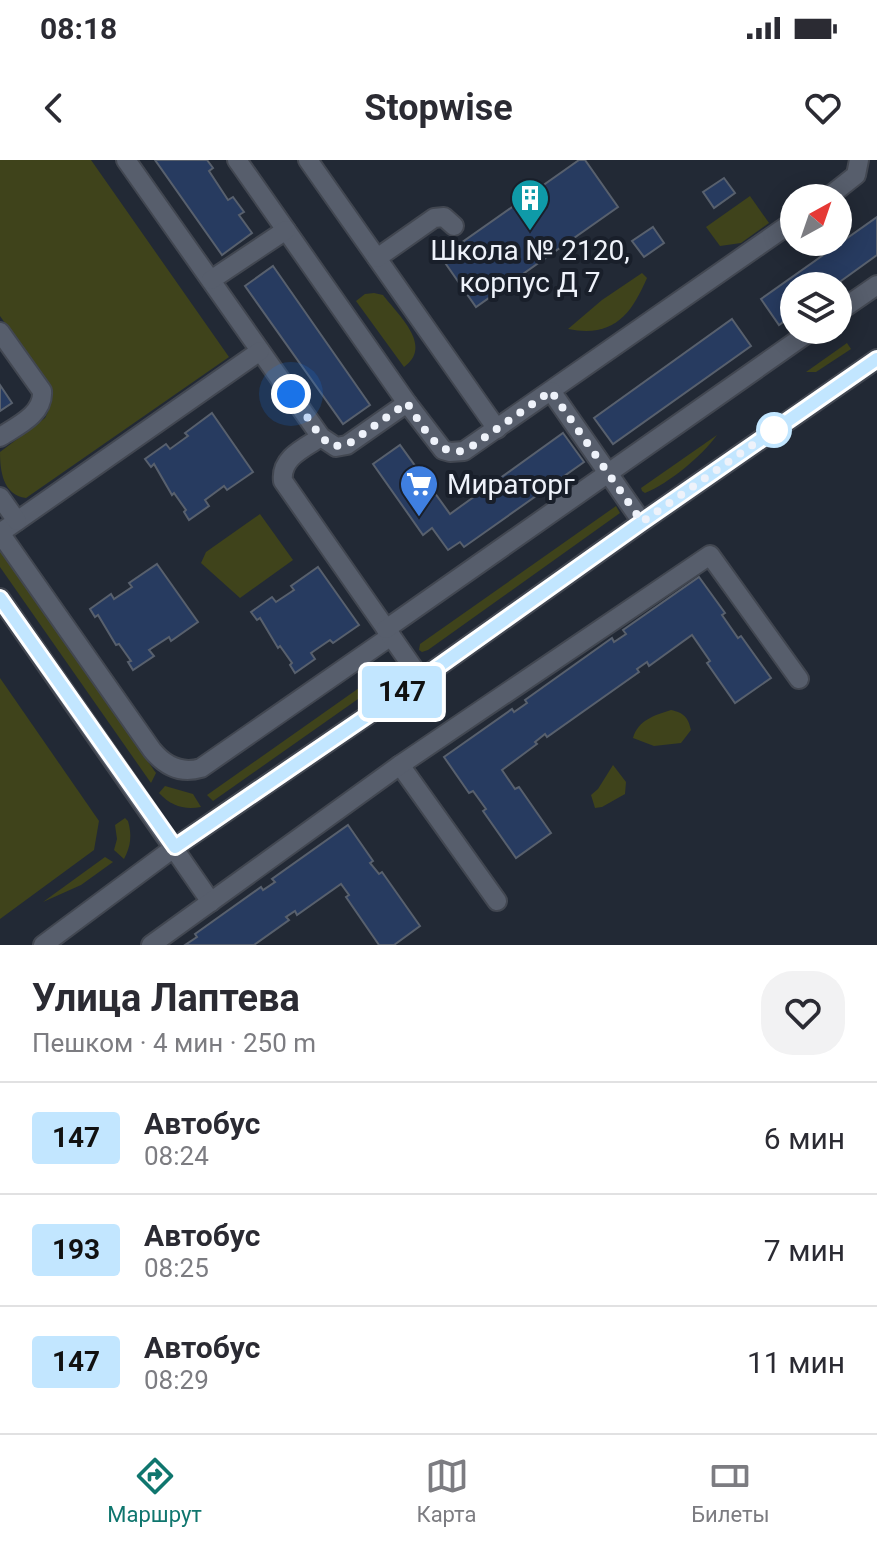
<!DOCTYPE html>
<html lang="ru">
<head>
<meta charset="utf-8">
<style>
  :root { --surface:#fff; --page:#f2f2f3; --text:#2b2b33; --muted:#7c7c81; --line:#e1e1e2; --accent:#0f766e }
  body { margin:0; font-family:Roboto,sans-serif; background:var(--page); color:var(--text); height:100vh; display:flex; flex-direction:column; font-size:30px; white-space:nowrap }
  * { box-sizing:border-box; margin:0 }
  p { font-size:26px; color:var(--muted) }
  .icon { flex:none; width:44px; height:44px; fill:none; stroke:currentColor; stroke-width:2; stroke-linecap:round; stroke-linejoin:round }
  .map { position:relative; height:785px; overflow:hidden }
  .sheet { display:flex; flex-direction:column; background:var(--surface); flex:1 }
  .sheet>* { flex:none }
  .badge { padding:0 16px; border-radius:6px; font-size:28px; line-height:52px }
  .needle { width:52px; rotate:40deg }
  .tools { position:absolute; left:780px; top:24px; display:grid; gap:16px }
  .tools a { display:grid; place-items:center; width:72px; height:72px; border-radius:50%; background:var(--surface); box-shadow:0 4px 20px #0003; font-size:40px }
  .you { position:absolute; width:40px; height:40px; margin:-20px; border:6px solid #fff; border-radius:50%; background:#1a73e8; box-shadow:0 0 0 12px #1a73e833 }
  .map>.badge { position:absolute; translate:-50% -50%; box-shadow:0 0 0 4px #fff }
  .round { display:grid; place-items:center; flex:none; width:84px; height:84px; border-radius:32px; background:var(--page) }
  .head { display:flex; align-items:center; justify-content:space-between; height:136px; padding:0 32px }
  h1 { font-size:38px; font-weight:700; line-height:60px }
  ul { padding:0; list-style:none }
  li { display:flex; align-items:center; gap:24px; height:112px; padding:0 32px; border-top:2px solid var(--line) }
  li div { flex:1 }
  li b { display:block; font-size:30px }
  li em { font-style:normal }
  li .badge { min-width:88px; font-weight:700; text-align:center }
  .status { display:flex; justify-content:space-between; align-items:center; height:56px; padding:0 40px; background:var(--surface); direction:ltr }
  .status svg { height:22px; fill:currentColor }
  header { display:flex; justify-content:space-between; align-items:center; height:104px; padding:0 32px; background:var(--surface); font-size:36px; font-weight:700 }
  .tab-bar { display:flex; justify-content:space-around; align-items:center; height:112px; border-top:2px solid var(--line); background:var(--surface); font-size:22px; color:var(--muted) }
  .tab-bar a { display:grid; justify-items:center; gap:4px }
  .tab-bar .on { color:var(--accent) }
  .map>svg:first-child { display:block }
  .green { fill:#3f431b }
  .building { fill:#273b60; stroke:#58606d; stroke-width:2 }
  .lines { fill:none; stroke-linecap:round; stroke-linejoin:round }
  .minor-casing { stroke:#424751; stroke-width:22 }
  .minor { stroke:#575e6c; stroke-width:18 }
  .line-casing { stroke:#fff; stroke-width:18 }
  .line { stroke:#c2e6ff; stroke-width:12 }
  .walk { stroke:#eef2fa; stroke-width:8; stroke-dasharray:0 14.4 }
  .stop-dot { fill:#fff; stroke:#c2e6ff; stroke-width:4 }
  .labels { text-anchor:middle; stroke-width:8; stroke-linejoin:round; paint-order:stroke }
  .poi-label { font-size:28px; fill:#eef2fa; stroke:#191f2a }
</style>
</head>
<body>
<div class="status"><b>08:18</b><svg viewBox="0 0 49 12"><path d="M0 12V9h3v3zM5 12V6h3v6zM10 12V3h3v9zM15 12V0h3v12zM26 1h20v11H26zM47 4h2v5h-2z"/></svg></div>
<header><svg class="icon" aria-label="back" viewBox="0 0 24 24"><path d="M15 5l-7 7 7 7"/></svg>Stopwise<svg class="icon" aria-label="heart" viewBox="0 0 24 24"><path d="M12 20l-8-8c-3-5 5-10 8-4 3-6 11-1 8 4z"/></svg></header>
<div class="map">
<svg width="877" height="785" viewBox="0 0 877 785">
  <rect width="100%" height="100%" fill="#222935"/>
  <g class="green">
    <path d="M0,0H91L229,197L26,338C3,335 0,311 0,292L45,258C52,245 52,236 47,222L0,156Z"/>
    <polygon points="750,36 769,63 741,83 720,86 706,67"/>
    <path d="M642,113L647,118C631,155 613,178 568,169L602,140Z"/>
    <path d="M374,133L383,135C398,155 434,186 404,207L356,141L365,134Z"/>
    <polygon points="847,183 851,189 816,212 806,212"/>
    <path d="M717,275C703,295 668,324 645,333L642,331L641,328Z"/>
    <polygon points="616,346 620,353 428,490 422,492 419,490 420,484"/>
    <polygon points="260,354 293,400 240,438 201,403 206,392"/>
    <polygon points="0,390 156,613 151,623 0,407"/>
    <polygon points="393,504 396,506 395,513 223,634 213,641 207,635"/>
    <polygon points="0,518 99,661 94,690 0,759"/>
    <path d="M671,550C684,553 688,557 691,570L681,583L654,586L633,578C638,560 655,555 671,550Z"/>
    <polygon points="613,605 626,622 625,634 602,647 595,648 591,635 598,629"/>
    <path d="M165,626L193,634L201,647C184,650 171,646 159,633Z"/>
    <path d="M125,658L128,661C132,675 131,686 124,699L114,690L117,679L115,665Z"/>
    <polygon points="105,697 113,702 81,725 43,742"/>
  </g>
  <g class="building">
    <polygon points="155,0 207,0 213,8 209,11 228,40 233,37 244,52 239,55 252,73 222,95"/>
    <polygon points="579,0 585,0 618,47 476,147 441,97"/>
    <polygon points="724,18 735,33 714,48 703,32"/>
    <polygon points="877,57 877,95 834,126 794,126 794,154 779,165 761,139"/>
    <polygon points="653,67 664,83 644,97 632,81"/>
    <polygon points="273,106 370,245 343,264 245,126"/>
    <polygon points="732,159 751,186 613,284 594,258"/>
    <polygon points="0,225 12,243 0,251"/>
    <polygon points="212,253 253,312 227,330 224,326 205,340 209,346 189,360 184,352 186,350 174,333 172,335 154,304 151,307 145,299 166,284 170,289 188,276 185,273"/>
    <polygon points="563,273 584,302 464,387 460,382 448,390 432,368 423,375 373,304 400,285 450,354"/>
    <polygon points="157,404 198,462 171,481 169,477 149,490 154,496 133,510 128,502 131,501 119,484 116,485 98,455 95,457 90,449 111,434 114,439 132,427 129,423"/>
    <polygon points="318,407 359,465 333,483 330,480 311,493 315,499 295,513 290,505 292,503 280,486 278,488 260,458 257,460 251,452 272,437 276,442 294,430 291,426"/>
    <polygon points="699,417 725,453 722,455 738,478 741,476 771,518 735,543 707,503 710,501 692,475 649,506 647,502 637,509 639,512 547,577 545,574 535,582 537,584 502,610 515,629 519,627 551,673 516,698 483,651 486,649 473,631 469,633 444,597 512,549 514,552 527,543 525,540 612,478 614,482 626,474 623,470"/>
    <polygon points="348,665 373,701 370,703 379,714 382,712 420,766 394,785 379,785 346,737 349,735 341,724 297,755 295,751 286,757 289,760 254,785 185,785 197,777 195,774 261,727 263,730 275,722 272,719"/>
  </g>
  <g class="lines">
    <g class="minor-casing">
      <g id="minor">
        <polyline points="126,0 321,277 336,287 347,285 407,243 443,290 450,292 464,291 794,61"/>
        <polyline points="237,0 407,243"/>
        <polyline points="308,0 497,269"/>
        <polyline points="827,38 856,15 859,0"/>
        <polyline points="377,98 434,58 444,57 454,66"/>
        <polyline points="211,120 286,70"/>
        <polyline points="838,152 877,125"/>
        <path d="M0,172L42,231C44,254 17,266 0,277"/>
        <path d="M260,191L0,373L152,590C165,606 181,614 201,608L391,476"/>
        <polyline points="551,231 642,362"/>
        <path d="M321,277C304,288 280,298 283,321L421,519"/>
        <polyline points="0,337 17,361"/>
        <polyline points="0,438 211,742"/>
        <polyline points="386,469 812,170"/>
        <polyline points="400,605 497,741"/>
        <polyline points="43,785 175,687 421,519 642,362 877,199"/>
        <polyline points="151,785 400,605 710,395 799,519"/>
      </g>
    </g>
    <use href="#minor" class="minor"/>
  </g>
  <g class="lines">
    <g class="line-casing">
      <polyline id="line" points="0,438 175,687 421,519 642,362 877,199"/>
    </g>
    <use href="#line" class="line"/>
    <path class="walk" d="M291,234L321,277L332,286L347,285L407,243C422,264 440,305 471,287L551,231L642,362L774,270"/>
  </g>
  <defs>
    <g id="building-pin" transform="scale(2)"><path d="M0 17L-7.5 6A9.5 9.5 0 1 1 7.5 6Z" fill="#0f9aa8" stroke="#191f2a"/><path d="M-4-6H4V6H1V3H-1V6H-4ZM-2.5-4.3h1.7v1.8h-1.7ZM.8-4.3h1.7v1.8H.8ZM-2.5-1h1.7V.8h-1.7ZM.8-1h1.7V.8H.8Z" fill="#fff"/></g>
    <g id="supermarket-pin" transform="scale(2)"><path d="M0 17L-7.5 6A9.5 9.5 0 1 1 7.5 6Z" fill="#3f7fe0" stroke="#191f2a"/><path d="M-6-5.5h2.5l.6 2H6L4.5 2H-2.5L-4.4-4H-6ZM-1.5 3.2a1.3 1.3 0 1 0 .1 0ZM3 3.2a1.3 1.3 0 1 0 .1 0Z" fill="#fff"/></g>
  </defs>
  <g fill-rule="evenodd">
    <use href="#building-pin" x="530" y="38"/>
    <use href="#supermarket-pin" x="419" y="324"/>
  </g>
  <circle class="stop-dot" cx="774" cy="270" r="16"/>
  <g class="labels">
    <g class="poi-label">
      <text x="530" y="100">Школа № 2120,<tspan x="530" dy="32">корпус Д 7</tspan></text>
      <text x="447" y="334" text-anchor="start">Мираторг</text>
    </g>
  </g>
</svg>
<div class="tools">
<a><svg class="needle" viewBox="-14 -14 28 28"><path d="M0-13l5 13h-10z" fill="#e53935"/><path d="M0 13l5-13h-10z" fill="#7c7c81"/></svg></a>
<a><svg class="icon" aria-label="layers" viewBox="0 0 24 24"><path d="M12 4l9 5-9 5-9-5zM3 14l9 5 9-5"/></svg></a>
</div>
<div class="you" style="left:291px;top:234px"></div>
<b class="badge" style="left:402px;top:532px;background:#c2e6ff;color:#111">147</b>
</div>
<section class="sheet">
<div class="head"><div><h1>Улица Лаптева</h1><p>Пешком · 4 мин · 250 m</p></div><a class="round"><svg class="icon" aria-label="heart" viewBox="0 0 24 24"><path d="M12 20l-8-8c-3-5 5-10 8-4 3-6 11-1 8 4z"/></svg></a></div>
<ul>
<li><span class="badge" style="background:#c2e6ff;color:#111">147</span><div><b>Автобус</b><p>08:24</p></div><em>6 мин</em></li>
<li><span class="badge" style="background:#c2e6ff;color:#111">193</span><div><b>Автобус</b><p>08:25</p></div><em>7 мин</em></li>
<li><span class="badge" style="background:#c2e6ff;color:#111">147</span><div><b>Автобус</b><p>08:29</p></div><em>11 мин</em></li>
</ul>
</section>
<nav class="tab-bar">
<a class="on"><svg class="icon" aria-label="directions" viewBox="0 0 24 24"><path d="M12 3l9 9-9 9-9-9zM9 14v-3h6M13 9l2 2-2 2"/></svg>Маршрут</a>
<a><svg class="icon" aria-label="map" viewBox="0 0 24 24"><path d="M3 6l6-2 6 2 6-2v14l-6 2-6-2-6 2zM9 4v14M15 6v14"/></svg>Карта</a>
<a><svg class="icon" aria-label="tickets" viewBox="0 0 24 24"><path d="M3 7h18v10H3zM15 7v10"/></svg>Билеты</a>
</nav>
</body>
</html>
